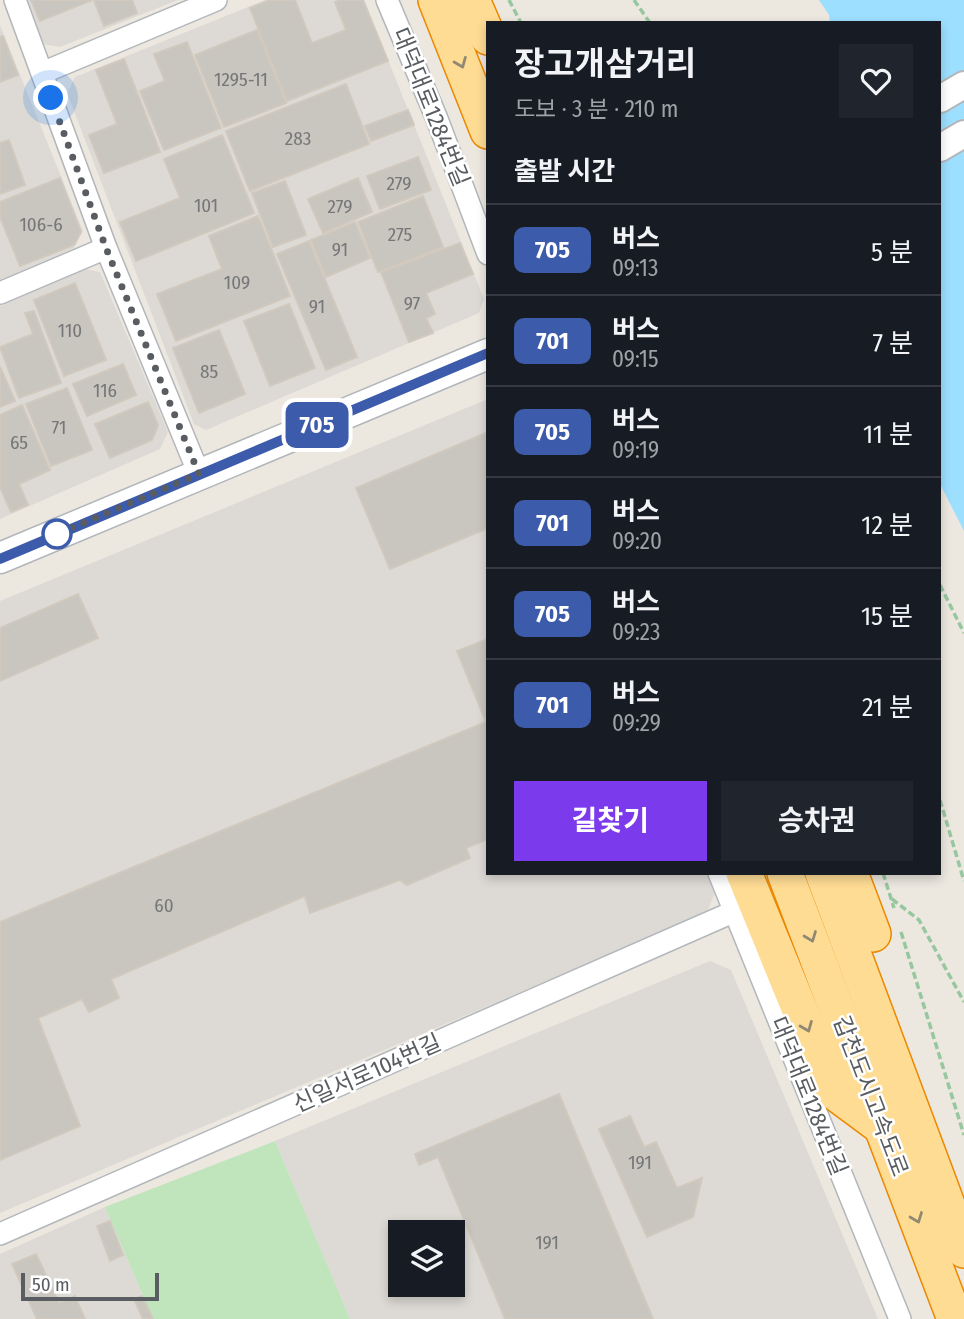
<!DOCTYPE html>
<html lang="ko">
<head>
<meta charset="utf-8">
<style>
  :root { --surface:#171b24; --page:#20242c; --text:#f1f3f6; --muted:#9ea1a6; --line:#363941; --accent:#7c3aed }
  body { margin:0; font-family:"Fira Sans Condensed","Noto Sans KR",sans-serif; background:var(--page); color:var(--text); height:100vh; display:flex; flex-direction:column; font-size:26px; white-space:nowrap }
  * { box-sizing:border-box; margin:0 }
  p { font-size:23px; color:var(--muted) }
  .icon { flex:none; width:38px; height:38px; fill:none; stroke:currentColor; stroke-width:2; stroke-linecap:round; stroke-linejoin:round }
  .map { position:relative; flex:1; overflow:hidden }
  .side { position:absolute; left:486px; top:21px; width:455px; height:854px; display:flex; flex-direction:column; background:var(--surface); border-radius:0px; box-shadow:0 4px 10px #0003 }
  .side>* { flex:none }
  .badge { padding:0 14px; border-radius:10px; font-size:24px; line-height:46px }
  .tools { position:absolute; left:388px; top:1220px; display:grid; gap:14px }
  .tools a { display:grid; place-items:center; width:77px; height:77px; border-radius:0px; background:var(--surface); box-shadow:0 4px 10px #0003; font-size:35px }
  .scale { position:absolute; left:21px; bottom:18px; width:138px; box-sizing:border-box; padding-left:7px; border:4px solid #595d61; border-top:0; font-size:19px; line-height:24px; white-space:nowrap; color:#595d61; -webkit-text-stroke:5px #fff; paint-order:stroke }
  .you { position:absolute; width:35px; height:35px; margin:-18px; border:5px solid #fff; border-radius:50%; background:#1a73e8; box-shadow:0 0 0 10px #1a73e833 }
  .map>.badge { position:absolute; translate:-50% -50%; box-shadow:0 0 0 4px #fff }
  h2 { padding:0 28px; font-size:26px; line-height:63px }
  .round { display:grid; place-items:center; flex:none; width:74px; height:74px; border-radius:0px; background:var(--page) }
  .overview { display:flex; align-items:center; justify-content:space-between; height:119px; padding:0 28px }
  h1 { font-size:33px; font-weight:700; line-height:52px }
  .cta { display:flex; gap:14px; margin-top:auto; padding:14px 28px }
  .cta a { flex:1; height:80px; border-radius:0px; background:var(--accent); color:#fff; font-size:28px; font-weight:700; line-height:80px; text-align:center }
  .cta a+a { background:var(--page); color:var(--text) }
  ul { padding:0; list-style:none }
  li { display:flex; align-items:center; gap:21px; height:91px; padding:0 28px; border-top:2px solid var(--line) }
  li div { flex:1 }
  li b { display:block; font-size:26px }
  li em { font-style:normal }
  li .badge { min-width:77px; font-weight:700; text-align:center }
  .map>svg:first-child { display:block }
  .industrial { fill:#dddad5; fill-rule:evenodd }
  .green { fill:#c0e4bc }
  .water { fill:#9ddfff }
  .building { fill:#c9c5bf; stroke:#d1c9be; stroke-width:2 }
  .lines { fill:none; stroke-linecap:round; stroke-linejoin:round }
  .minor-casing { stroke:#b3b7bb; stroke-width:24 }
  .tertiary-casing { stroke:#b3b7bb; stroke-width:30 }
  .secondary-casing { stroke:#b2b6bb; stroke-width:33 }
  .trunk-casing { stroke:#ec8800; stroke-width:38 }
  .path { stroke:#97c79f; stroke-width:3.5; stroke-dasharray:7 3.5; stroke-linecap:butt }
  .minor { stroke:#fff; stroke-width:21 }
  .tertiary { stroke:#fff; stroke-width:26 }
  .secondary { stroke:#fff; stroke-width:30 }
  .trunk { stroke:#fedc94; stroke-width:35 }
  .oneway { stroke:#938973 }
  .line-casing { stroke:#fff; stroke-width:16 }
  .line { stroke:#3d5bab; stroke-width:10 }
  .walk { stroke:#595d61; stroke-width:7; stroke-dasharray:0 12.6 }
  .stop-dot { fill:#fff; stroke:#3d5bab; stroke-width:3.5 }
  .labels { text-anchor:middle; stroke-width:5; stroke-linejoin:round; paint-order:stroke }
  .number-label { font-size:19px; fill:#757778 }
  .street-label { font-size:23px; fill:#595d61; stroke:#fff }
</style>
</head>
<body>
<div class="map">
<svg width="964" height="1319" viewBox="0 0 964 1319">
  <rect width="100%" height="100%" fill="#ece8e0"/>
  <g class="industrial">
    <polygon points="26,0 178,0 60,47 42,44"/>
    <polygon points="265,0 364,0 484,299 479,313 206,430 194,424 67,93 75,77"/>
    <polygon points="0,25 83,231 74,248 0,280"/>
    <polygon points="85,269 100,272 168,432 160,449 0,519 0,306"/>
    <polygon points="488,399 488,873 708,873 715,892 707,913 0,1213 0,601"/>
    <path d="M710,961L731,970L878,1319H350L275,1141ZM401,1232H453V1284H401Z"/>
    <polygon points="105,1207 153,1319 0,1319 0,1254"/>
  </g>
  <polygon class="green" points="275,1141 350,1319 153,1319 105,1207"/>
  <polygon class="water" points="819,0 964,0 964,531 940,484 940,23 830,23 829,15"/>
  <g class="building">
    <polygon points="31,0 92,0 40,21"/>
    <polygon points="94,0 132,0 137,13 104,26"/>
    <polygon points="270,0 295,0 312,43 346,30 335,2 341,0 363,0 388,61 287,101 250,8"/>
    <polygon points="257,30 286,103 224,127 195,55"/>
    <polygon points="3,36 18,75 0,82 0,37"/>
    <polygon points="187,42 221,128 164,150 140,91 165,81 154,54"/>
    <polygon points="124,59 160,152 104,173 89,135 117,124 96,70"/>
    <polygon points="346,84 369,144 250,191 226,131"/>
    <polygon points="408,110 414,125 371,141 365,126"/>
    <polygon points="222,135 254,213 136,261 120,222 180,198 164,159"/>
    <polygon points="9,140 25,185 0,194 0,143"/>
    <polygon points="418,157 431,190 380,209 367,176"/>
    <polygon points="60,178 81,232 74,245 20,266 0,217 0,202"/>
    <polygon points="358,178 372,212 323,233 308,199"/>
    <polygon points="285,181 306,235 273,247 252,193"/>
    <polygon points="423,196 443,247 378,272 358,222"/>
    <polygon points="258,216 290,296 176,341 157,294 222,269 209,236"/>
    <polygon points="355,222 370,258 326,277 311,240"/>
    <polygon points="309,241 357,357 326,370 277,254"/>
    <polygon points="460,243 473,274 426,293 435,314 426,318 433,333 409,342 381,272"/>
    <polygon points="75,283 106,360 64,376 34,300"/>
    <polygon points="289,304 315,368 270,386 244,321"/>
    <polygon points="34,311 61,383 19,398 0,347 33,334 25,313"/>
    <polygon points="219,330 245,394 199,413 173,348"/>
    <polygon points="123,364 136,395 87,416 73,384"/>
    <polygon points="0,367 15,401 0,407"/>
    <polygon points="67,388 92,450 51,466 26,404"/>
    <polygon points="148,402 158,425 152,440 110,458 95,424"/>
    <polygon points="22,405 50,470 19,484 28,505 11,512 0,487 0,415"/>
    <polygon points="488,432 488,528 390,569 356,488"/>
    <polygon points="78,594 98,638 0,681 0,628"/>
    <polygon points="488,639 488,839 466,848 470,858 407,885 400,880 310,913 305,896 111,979 119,998 89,1012 82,999 38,1018 80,1126 0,1160 0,922 486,722 457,651"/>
    <polygon points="559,1094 653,1319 505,1319 438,1157 419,1165 415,1154"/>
    <polygon points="630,1116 644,1147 656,1142 677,1188 702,1178 693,1217 647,1237 599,1129"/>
    <polygon points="110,1221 123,1255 110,1261 97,1226"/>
    <polygon points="36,1254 59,1303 75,1296 85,1319 37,1319 12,1264"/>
    <polygon points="142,1296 153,1319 143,1319 134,1299"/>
  </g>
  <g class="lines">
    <g class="minor-casing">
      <g id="minor">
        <polyline points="15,0 106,248 199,474"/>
        <polyline points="387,0 437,119 488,254"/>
        <polyline points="42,73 216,0"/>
        <polyline points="0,293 106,248"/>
        <polyline points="719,873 900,1319"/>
        <polyline points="0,1234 733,912"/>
      </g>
    </g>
    <g class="tertiary-casing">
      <g id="tertiary">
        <polyline points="940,99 964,85"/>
        <polyline points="940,148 964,134"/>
      </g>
    </g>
    <g class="secondary-casing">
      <polyline id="secondary" points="0,558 488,354"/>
    </g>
    <g class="trunk-casing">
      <g id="trunk">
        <polyline points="436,0 488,131"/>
        <polyline points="472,0 488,37"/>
        <polyline points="744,873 833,1091 883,1128"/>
        <polyline points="785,873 955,1319"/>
        <polyline points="823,873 964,1250"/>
        <polyline points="850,873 873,934"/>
      </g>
    </g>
    <g class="path">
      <polyline points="509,0 521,23"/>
      <polyline points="634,0 650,23"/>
      <polyline points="940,585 964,633"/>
      <polyline points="940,800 964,881"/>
      <polyline points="883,873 894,908"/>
      <polyline points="892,899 919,920 964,1002"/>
      <polyline points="901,932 964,1135"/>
    </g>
    <use href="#minor" class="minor"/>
    <use href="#tertiary" class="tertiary"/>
    <use href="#secondary" class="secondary"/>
    <use href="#trunk" class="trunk"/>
  </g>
  <defs><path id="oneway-chevron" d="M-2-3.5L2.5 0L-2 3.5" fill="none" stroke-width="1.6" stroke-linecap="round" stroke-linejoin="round" transform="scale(1.75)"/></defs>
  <g class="oneway">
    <use href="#oneway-chevron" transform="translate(461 63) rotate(68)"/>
    <use href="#oneway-chevron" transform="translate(811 937) rotate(69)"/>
    <use href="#oneway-chevron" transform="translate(807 1027) rotate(68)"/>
    <use href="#oneway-chevron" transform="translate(917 1218) rotate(69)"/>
  </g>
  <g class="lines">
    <g class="line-casing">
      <polyline id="line" points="0,559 488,353"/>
    </g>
    <use href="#line" class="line"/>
    <polyline class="walk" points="51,98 106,248 199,474 50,537 57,534"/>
  </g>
  <circle class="stop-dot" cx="57" cy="534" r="14"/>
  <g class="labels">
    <g class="number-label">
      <text x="241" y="86">1295-11</text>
      <text x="298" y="145">283</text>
      <text x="399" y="190">279</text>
      <text x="206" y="212">101</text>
      <text x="340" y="213">279</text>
      <text x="41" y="231">106-6</text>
      <text x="400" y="241">275</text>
      <text x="340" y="256">91</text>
      <text x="237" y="289">109</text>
      <text x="412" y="310">97</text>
      <text x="317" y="313">91</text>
      <text x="70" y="337">110</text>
      <text x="209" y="378">85</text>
      <text x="105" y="397">116</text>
      <text x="59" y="434">71</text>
      <text x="19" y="449">65</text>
      <text x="164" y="912">60</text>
      <text x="640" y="1169">191</text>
      <text x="547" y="1249">191</text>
    </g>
    <g class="street-label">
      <text transform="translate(431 107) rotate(68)" y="8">대덕대로1284번길</text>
      <text transform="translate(367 1073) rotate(-24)" y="8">신일서로104번길</text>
      <text transform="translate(809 1096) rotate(68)" y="8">대덕대로1284번길</text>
      <text transform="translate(871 1096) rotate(69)" y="8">갑천도시고속도로</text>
    </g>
  </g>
</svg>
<div class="tools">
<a><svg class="icon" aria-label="layers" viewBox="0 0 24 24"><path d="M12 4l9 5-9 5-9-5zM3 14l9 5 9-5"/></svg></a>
</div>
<div class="scale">50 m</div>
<div class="you" style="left:51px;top:98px"></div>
<b class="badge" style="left:317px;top:425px;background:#3d5bab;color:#fff">705</b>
<section class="side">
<div class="overview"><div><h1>장고개삼거리</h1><p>도보 · 3 분 · 210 m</p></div><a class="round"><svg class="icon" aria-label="heart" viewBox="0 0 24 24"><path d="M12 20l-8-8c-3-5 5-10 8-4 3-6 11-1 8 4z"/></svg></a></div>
<h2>출발 시간</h2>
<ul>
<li><span class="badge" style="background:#3d5bab;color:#fff">705</span><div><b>버스</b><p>09:13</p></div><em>5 분</em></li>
<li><span class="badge" style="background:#3d5bab;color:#fff">701</span><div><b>버스</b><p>09:15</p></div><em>7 분</em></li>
<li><span class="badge" style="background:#3d5bab;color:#fff">705</span><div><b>버스</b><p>09:19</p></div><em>11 분</em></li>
<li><span class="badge" style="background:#3d5bab;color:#fff">701</span><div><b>버스</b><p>09:20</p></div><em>12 분</em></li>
<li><span class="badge" style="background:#3d5bab;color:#fff">705</span><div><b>버스</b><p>09:23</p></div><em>15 분</em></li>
<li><span class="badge" style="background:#3d5bab;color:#fff">701</span><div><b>버스</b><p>09:29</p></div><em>21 분</em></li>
</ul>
<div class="cta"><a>길찾기</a><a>승차권</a></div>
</section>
</div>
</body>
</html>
